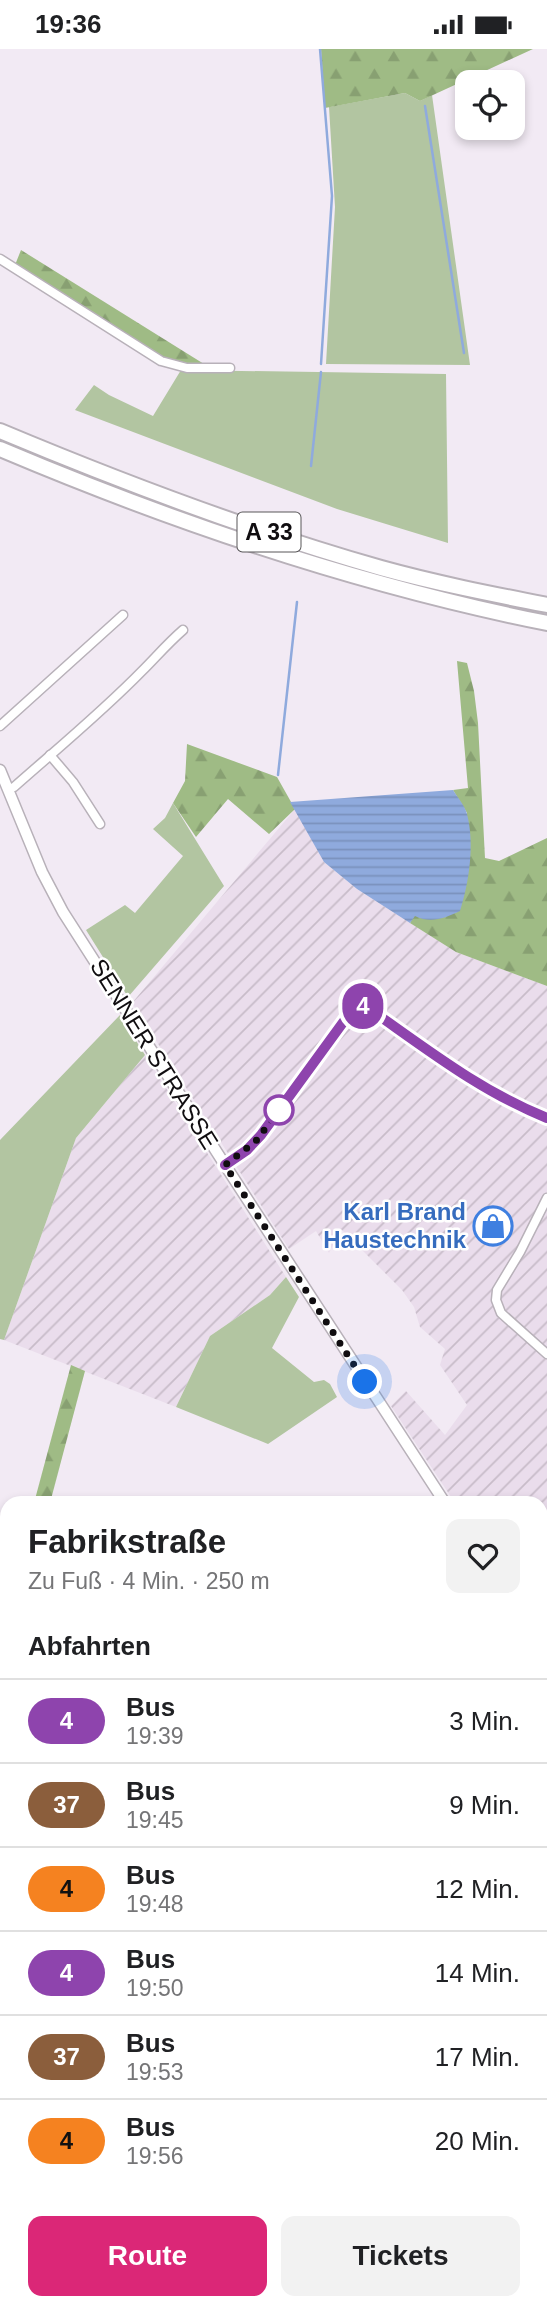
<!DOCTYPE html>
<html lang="de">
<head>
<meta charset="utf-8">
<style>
  :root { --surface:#fff; --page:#f2f2f2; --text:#202124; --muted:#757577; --line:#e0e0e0; --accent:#db2777 }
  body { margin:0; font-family:Helvetica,sans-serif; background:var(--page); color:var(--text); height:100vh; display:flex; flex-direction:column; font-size:26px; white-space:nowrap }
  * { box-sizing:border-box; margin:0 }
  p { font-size:23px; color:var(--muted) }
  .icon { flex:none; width:38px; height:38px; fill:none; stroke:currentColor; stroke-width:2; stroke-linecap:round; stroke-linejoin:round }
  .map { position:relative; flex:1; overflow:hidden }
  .panel { position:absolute; left:0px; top:1447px; width:548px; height:814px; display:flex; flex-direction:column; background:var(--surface); border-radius:21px 21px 0 0; box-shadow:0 4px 10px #0003 }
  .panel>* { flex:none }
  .badge { padding:0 14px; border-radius:23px; font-size:24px; line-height:46px }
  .buttons { position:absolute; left:455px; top:21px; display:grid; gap:14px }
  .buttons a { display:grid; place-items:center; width:70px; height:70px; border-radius:14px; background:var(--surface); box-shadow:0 4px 10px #0003; font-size:35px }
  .you { position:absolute; width:35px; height:35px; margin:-18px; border:5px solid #fff; border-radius:50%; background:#1a73e8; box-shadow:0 0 0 10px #1a73e833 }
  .map>.badge { position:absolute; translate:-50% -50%; box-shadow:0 0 0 4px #fff }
  h2 { padding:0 28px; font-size:26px; line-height:63px }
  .round { display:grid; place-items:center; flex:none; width:74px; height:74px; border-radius:14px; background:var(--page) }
  .headline { display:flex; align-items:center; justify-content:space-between; height:119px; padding:0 28px }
  h1 { font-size:33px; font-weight:700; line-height:52px }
  .action { display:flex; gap:14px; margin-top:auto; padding:14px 28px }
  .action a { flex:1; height:80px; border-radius:14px; background:var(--accent); color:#fff; font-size:28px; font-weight:700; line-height:80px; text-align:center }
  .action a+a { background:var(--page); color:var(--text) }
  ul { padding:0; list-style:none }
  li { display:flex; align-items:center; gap:21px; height:84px; padding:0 28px; border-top:2px solid var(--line) }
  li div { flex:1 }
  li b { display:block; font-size:26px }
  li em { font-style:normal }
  li .badge { min-width:77px; font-weight:700; text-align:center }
  .status { display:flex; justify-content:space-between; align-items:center; height:49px; padding:0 35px; background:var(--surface); direction:ltr }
  .status svg { height:19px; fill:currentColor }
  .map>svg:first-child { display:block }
  .industrial { fill:url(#industrial-furrows) }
  .grass { fill:#b2c5a1 }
  .forest { fill:url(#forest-firs) }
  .water { fill:url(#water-rules) }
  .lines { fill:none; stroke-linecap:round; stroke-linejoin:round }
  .stream { stroke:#8faadd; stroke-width:2.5 }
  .minor-casing { stroke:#b8b1b9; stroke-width:11 }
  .tertiary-casing { stroke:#b8b1b9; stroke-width:13 }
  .motorway-casing { stroke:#b8b1b9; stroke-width:18 }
  .minor { stroke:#fff; stroke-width:8 }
  .tertiary { stroke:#fff; stroke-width:10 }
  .motorway { stroke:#fff; stroke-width:14 }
  .rail-casing { stroke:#7f7980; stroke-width:5 }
  .rail { stroke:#fff; stroke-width:2.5; stroke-dasharray:8; stroke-linecap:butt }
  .line-casing { stroke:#fff; stroke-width:16 }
  .line { stroke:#8e44ad; stroke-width:10 }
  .walk { stroke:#100d10; stroke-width:7; stroke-dasharray:0 12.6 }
  .stop-dot { fill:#fff; stroke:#8e44ad; stroke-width:3.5 }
  .labels { text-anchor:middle; stroke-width:5; stroke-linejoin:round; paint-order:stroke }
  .shield { fill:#fff; stroke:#585658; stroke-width:2 }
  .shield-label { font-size:23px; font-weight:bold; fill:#100d10 }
  .street-label { font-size:24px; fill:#100d10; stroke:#fff }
  .shop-label { font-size:24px; font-weight:bold; fill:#366cbe; stroke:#fff; text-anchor:end }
</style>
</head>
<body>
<div class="status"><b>19:36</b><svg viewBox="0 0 49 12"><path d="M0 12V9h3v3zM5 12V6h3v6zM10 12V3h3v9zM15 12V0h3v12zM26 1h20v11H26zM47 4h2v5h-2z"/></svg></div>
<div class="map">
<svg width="547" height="2260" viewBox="0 0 547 2260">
  <defs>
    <pattern id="industrial-furrows" width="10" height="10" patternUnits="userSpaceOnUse" patternTransform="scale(1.75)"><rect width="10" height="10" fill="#eaddec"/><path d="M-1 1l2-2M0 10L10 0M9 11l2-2" fill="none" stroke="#c8bcc9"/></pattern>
    <pattern id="forest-firs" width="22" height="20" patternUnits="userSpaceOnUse" patternTransform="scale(1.75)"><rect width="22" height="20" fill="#9fbb85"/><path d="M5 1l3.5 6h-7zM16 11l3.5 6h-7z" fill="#88a072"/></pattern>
    <pattern id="water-rules" width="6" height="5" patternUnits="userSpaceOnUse" patternTransform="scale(1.75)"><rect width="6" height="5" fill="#8faadd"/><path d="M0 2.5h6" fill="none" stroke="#7a91bd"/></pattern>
  </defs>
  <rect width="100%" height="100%" fill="#f2eaf4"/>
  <g class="industrial">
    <polygon points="295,760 324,813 357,840 456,903 547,937 547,1593 541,1583 541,1454 455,1454 391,1357 406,1342 445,1386 467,1356 440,1316 445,1300 420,1278 414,1258 402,1241 341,1180 329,1204 316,1182 289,1200 132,954"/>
    <polygon points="145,1006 286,1228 270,1246 210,1287 176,1358 4,1291 76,1089"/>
    <polygon points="547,1709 547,2161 541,2161 541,1716"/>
    <polygon points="541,2189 547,2189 547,2260 150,2260 164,2254 541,2254"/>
  </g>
  <g class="grass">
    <polygon points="405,44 420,52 432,46 470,316 326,315 335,158 329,58"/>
    <polygon points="181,321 446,325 448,494 337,460 75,361 94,336 109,346 153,367"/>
    <polygon points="173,754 224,837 128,948 86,881 125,856 135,864 183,807 153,780 165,769"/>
    <polygon points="120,966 145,1006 76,1089 4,1291 0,1290 0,1091"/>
    <polygon points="286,1228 299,1248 272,1299 314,1333 324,1331 330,1335 337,1348 268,1395 176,1358 210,1287 270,1246"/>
  </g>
  <g class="forest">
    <polygon points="321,0 533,0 420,52 405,44 325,59"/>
    <polygon points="21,201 204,315 186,316 162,310 15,216"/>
    <polygon points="457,612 467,614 474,642 478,674 485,809 499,812 547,789 547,937 456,903 410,874 467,764 453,741 468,739"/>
    <polygon points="187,695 277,728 295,760 269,785 228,750 196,788 173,754 185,732"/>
    <polygon points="71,1316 85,1322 50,1454 34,1454"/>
    <polygon points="0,2188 7,2189 7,2254 136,2254 126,2260 0,2260"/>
  </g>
  <path class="water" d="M453,741C458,749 465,757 467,765C475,795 469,834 460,862C445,869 431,875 415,867L410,874L357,840L324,813L290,753Z"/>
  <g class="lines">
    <g class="stream">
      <polyline points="320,0 332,147 321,315"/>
      <polyline points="425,57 464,304"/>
      <polyline points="311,417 321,323"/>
      <polyline points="278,726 297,553"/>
    </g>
    <g class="minor-casing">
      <g id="minor">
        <polyline points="0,210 161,312 187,319 230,319"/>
        <polyline points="0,677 123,566"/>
        <polyline points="50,706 73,733 100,775"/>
        <path d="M8,740L14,738C57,700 102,663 142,622C156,608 168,594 183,581"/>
        <path d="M225,1116L247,1101L261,1086L355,957L360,956L371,961C428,1001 482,1043 547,1069"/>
        <polyline points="547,1149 520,1203 497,1241 496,1251 501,1264 547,1305"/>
        <polyline points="0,1645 7,1649"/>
        <polyline points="541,2141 547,2140"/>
        <polyline points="139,2260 149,2254"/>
      </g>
    </g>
    <g class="tertiary-casing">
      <g id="tertiary">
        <polyline points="0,721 42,823 63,863 225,1116 445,1454"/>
        <polyline points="541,1600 547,1610"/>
      </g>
    </g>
    <g class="motorway-casing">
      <g id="motorway">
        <path d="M0,382C124,434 251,482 381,519C435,534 491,545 547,556"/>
        <path d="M0,400C177,475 358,536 547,574"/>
      </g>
    </g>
    <use href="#minor" class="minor"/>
    <use href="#tertiary" class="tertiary"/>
    <use href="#motorway" class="motorway"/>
    <g class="rail-casing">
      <g id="rail">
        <polyline points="0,2178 7,2179"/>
        <polyline points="541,2185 547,2185"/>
      </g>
    </g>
    <use href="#rail" class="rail"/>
  </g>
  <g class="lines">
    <g class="line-casing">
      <path id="line" d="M225,1116L247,1101L261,1086L355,957L360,956L371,961C428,1001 482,1043 547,1069"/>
    </g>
    <use href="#line" class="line"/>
    <polyline class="walk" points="279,1061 256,1092 225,1116 365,1333"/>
  </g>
  <defs>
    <g id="shop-ring" transform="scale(2.0125)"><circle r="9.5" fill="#fff" stroke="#3f7fe0" stroke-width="1.5"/><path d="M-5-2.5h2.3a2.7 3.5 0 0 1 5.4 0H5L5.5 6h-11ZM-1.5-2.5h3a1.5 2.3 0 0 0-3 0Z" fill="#3f7fe0"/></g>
  </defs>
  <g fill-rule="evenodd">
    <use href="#shop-ring" x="493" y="1177"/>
  </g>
  <circle class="stop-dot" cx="279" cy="1061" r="14"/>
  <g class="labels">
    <rect class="shield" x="237.5" y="463.5" width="63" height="39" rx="5"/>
    <g class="shield-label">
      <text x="269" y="491">A 33</text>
    </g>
    <g class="street-label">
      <text transform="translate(154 1005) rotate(58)" y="8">SENNER STRASSE</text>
    </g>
    <g class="shop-label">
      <text x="466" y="1171">Karl Brand<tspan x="466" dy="28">Haustechnik</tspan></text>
    </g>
  </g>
</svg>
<div class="buttons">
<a><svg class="icon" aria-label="locate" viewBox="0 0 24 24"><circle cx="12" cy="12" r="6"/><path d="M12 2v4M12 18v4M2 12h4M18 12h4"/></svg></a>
</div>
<div class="you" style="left:365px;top:1333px"></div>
<b class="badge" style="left:363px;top:957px;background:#8e44ad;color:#fff">4</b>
<section class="panel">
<div class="headline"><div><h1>Fabrikstraße</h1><p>Zu Fuß · 4 Min. · 250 m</p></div><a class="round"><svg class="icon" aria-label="heart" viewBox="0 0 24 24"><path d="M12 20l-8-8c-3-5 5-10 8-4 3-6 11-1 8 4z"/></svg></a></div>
<h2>Abfahrten</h2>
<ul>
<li><span class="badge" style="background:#8e44ad;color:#fff">4</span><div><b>Bus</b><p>19:39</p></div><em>3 Min.</em></li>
<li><span class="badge" style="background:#8b5e3c;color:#fff">37</span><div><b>Bus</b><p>19:45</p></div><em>9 Min.</em></li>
<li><span class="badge" style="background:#f58220;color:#111">4</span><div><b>Bus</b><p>19:48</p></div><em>12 Min.</em></li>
<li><span class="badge" style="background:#8e44ad;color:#fff">4</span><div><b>Bus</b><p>19:50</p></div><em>14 Min.</em></li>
<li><span class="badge" style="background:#8b5e3c;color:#fff">37</span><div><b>Bus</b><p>19:53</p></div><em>17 Min.</em></li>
<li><span class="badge" style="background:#f58220;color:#111">4</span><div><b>Bus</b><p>19:56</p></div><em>20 Min.</em></li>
</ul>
<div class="action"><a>Route</a><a>Tickets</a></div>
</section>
</div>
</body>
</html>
